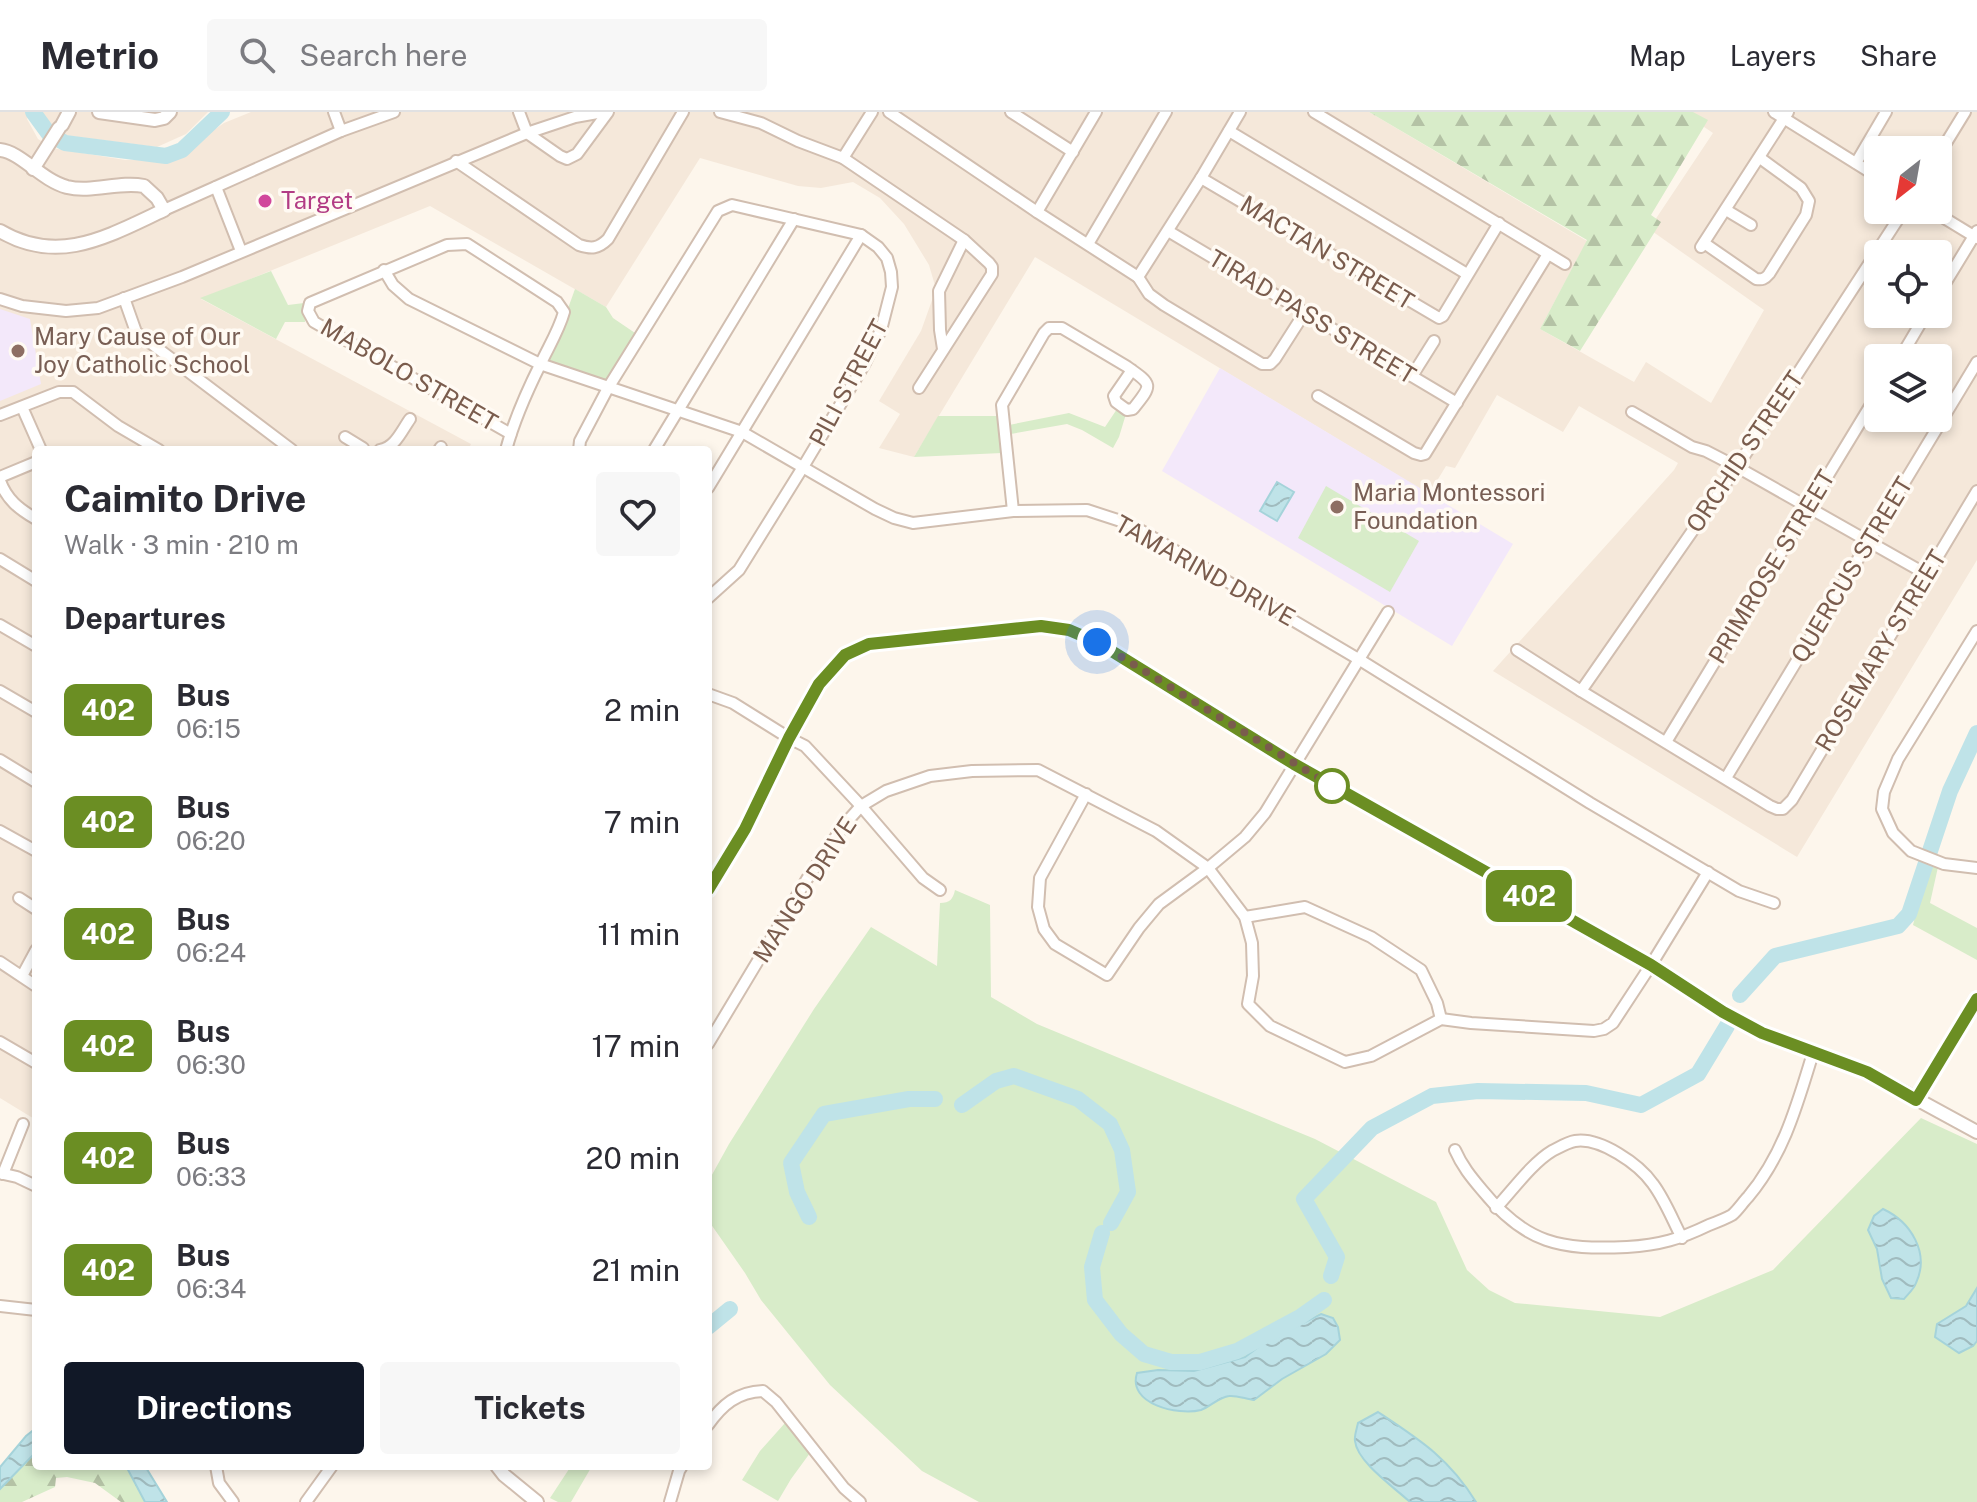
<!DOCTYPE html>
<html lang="en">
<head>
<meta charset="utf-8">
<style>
  :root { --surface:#fff; --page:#f7f7f7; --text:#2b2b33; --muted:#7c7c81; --line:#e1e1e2; --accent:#111827 }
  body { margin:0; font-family:"Public Sans",sans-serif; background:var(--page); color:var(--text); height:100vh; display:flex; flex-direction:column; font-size:30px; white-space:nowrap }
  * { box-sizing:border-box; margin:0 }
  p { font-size:26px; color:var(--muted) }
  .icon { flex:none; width:44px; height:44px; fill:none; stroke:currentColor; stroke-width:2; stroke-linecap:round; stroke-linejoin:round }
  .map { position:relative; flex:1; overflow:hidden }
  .panel { position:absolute; left:32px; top:334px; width:680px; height:1024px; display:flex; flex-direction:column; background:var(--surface); border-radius:8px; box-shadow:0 4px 12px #0003 }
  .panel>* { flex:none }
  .badge { padding:0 16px; border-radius:12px; font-size:28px; line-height:52px }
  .needle { width:52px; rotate:211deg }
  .buttons { position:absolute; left:1864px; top:24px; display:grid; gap:16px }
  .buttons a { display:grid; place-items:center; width:88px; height:88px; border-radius:8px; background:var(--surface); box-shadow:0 4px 12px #0003; font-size:40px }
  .you { position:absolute; width:40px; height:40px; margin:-20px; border:6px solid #fff; border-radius:50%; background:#1a73e8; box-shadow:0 0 0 12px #1a73e833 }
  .map>.badge { position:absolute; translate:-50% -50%; box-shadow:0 0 0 4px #fff }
  h2 { padding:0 32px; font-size:30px; line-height:72px }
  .round { display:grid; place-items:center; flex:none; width:84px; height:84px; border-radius:8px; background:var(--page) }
  .overview { display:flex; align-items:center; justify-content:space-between; height:136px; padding:0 32px }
  h1 { font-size:38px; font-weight:700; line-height:60px }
  .primary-button { display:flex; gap:16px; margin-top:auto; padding:16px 32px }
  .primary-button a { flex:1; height:92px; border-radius:8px; background:var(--accent); color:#fff; font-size:32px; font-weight:700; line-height:92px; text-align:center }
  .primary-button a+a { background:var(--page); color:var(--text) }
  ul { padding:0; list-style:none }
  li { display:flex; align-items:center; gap:24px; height:112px; padding:0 32px }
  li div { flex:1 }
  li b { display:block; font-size:30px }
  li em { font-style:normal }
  li .badge { min-width:88px; font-weight:700; text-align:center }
  header { display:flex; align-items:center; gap:48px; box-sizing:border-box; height:112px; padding:0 40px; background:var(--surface); border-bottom:2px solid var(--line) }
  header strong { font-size:38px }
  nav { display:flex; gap:44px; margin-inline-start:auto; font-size:28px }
  .search { width:560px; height:72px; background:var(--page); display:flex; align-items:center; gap:20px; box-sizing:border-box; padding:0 28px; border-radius:8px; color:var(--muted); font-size:30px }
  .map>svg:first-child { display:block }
  .residential { fill:#f5e8da; fill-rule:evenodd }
  .education { fill:#f3e8fa }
  .green { fill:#d8ecc9 }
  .forest { fill:url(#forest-firs) }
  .water { fill:url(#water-waves); stroke:#a5d3da; stroke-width:2 }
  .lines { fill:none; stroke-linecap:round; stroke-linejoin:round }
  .river { stroke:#bfe3e8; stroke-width:16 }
  .minor-casing { stroke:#d1beb0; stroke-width:14 }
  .tertiary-casing { stroke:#d1beb0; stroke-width:16 }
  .minor { stroke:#fff; stroke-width:10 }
  .tertiary { stroke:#fff; stroke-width:12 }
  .line-casing { stroke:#fff; stroke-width:18 }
  .line { stroke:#6b8e23; stroke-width:12 }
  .walk { stroke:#7a5c4d; stroke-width:8; stroke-dasharray:0 14.4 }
  .hotel-dot { fill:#d1479c; stroke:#fffaf3; stroke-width:3 }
  .education-dot { fill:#8d6e63; stroke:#fffaf3; stroke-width:3 }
  .stop-dot { fill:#fff; stroke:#6b8e23; stroke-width:4 }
  .labels { text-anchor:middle; stroke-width:7; stroke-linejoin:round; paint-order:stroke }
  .hotel-label { font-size:24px; fill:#b23c85; stroke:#fffaf3; text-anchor:start }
  .street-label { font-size:24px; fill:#7a5c4d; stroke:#fffaf3 }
  .education-label { font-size:24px; fill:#785e54; stroke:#fffaf3; text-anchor:start }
</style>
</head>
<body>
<header>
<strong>Metrio</strong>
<div class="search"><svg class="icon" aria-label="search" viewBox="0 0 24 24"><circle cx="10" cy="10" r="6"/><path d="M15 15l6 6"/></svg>Search here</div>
<nav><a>Map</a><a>Layers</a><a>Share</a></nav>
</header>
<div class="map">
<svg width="1977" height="1390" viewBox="0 0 1977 1390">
  <defs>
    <pattern id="forest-firs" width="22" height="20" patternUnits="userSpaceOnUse" patternTransform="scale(2)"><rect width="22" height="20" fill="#d8ecc9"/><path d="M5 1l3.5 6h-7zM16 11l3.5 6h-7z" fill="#b4c2a5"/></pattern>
    <pattern id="water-waves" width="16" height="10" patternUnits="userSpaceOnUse" patternTransform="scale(2)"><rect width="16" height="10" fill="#bfe3e8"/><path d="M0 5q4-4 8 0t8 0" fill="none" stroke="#a0bbbe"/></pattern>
  </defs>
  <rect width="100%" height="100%" fill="#fdf6ec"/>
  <g class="residential">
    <path d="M0,0H31L27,7L38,27L52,36L125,48H170L224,11L251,0H1369L1587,129L1540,217L1634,270L1646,250L1711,291L1764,198L1649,117L1713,21L1682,0H1977V448L1797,745L1493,559L1674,358L1678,351L1579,294L1563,320L1497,283L1455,356L1446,354L1429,382L1035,145L914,345L879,336L900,302L879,289L921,219L936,177L929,153L904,112L880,86L853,70L821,76L798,74L700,46L606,195L430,94L201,187L471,332L468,338H36V1008L0,986ZM1878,38H1938V98H1878ZM1878,142H1938V202H1878ZM1878,246H1938V306H1878Z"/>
    <polygon points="40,0 208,0 186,22 157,35 62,23"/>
  </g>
  <g class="education">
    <polygon points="0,197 30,207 41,272 0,289"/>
    <polygon points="1220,256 1513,432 1452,534 1162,359"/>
  </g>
  <g class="green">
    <polygon points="271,159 288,193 304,191 305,210 285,210 276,227 200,186"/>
    <polygon points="575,177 606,195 613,206 635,221 605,269 549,249"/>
    <polygon points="1117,297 1126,302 1119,325 1113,336 1082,318 1067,312 1011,322 1009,313 1069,301 1105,315"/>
    <polygon points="938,304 997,304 1002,341 914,345"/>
    <polygon points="1326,374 1419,429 1390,480 1298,426"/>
    <polygon points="1928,753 1938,755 1930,791 1977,816 1977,848 1913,813"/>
    <path d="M955,778L990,793L991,885L1037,912L1315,1027L1436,1090L1467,1158L1489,1178L1515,1191L1660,1205L1773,1158L1921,1006L1977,1032V1390H979L922,1359L830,1273L761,1188L745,1161L708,1108V1070L729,1032L814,897L871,815L937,854L940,791C950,791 953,787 955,778Z"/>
    <polygon points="785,1311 810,1341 791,1367 778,1389 742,1368 760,1339"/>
    <polygon points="571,1354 592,1354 571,1390 558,1390 550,1386"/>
  </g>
  <g class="forest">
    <polygon points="1369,0 1693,0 1708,8 1651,103 1661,110 1580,239 1540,217 1587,128"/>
    <polygon points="36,1340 36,1354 126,1354 145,1390 121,1390 95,1371 67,1365 56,1366 55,1375 22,1390 0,1390 0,1377"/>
  </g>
  <g class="water">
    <polygon points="1277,370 1294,380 1277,409 1260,399"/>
    <path d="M1883,1097C1911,1110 1930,1141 1916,1171C1914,1177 1908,1182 1904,1187L1891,1186L1882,1167L1877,1137L1868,1118L1874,1104Z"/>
    <polygon points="1977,1176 1977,1229 1973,1234 1959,1241 1935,1225 1937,1212 1966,1194"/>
    <path d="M1321,1202L1333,1206L1338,1215L1340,1228L1326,1242L1282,1267L1254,1288C1246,1287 1236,1283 1229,1284C1219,1285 1210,1295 1201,1298C1178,1304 1127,1292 1137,1261L1158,1258L1194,1259L1245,1245L1265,1230Z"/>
    <path d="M1378,1300C1420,1328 1449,1346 1476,1390H1410C1395,1376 1357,1350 1355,1329C1354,1324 1357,1316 1358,1311Z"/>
    <polygon points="36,1316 36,1340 0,1377 0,1355 26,1324"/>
    <polygon points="126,1354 145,1354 167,1390 145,1390"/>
  </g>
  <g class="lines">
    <g class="river">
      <polyline points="33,0 49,22 65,31 166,44 182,38 222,0"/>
      <polyline points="1740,883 1775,844 1898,814 1909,802 1950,679 1977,621"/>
      <polyline points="962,993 996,969 1014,964 1078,987 1110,1012 1122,1038 1128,1080 1111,1111"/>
      <polyline points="809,1105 797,1080 791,1051 824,1002 909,987 935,987"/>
      <polyline points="1102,1121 1092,1155 1095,1188 1121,1222 1144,1242 1171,1250 1200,1250 1237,1239 1300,1205 1324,1188"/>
      <polyline points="1331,1164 1337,1145 1304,1087 1372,1016 1432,984 1478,979 1586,981 1641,993 1698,962 1727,914"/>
      <polyline points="708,1215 730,1197"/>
    </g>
    <g class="minor-casing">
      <g id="minor">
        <polyline points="334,0 341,19"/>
        <polyline points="519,0 527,21 560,44 567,47 577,42 608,0"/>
        <polyline points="720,0 761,11 798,29 843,46 964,128 989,151 992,155 992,162 919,276"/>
        <polyline points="889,0 1037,100 1138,165"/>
        <polyline points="1011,0 1073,40"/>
        <polyline points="1314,0 1565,152"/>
        <polyline points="1774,0 1878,65"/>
        <polyline points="1229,19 1467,162"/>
        <polyline points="1938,44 1965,0"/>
        <polyline points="843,46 872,0"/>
        <path d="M456,49L579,133C591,137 598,137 608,127L683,0"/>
        <polyline points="1856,51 1886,0"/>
        <polyline points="1201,66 1439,206 1443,204 1499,111"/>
        <polyline points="216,75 241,139"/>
        <polyline points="164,98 341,19 394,0"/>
        <polyline points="1726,98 1751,113"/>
        <polyline points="1931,98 1977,126"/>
        <polyline points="1037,100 1096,0"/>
        <polyline points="1168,119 1457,291"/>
        <path d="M1704,131L1756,167C1762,168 1765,167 1769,162L1806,103L1809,89L1801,76L1760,46"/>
        <polyline points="1088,132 1166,0"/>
        <polyline points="1701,135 1788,0"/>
        <polyline points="384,158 393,173 409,187 540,252 742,320 875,397 894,406 913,411 1013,399 1087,398 1130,412 1360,548 1590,691 1739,779 1774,791"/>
        <polyline points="1138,165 1149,182 1164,193 1262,252 1270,252 1275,247 1305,200"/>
        <polyline points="1138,165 1201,66 1240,0"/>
        <polyline points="1938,183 1977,119"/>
        <polyline points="124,186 136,220 292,338"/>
        <polyline points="0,187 22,194 66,199 98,196 182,165 527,21 575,5 603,0"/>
        <polyline points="943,237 940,218 939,179 964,128"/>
        <polyline points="1900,246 1926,202"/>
        <polyline points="1412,264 1434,229"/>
        <polyline points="1318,284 1414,341 1421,343 1425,342 1548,142"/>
        <polyline points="22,295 41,338"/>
        <polyline points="1632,300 1692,335 1706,339 1737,355 1926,462"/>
        <polyline points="0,303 59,280 73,280 118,314 159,338"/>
        <polyline points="345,325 363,336 362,338"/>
        <path d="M380,338C395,336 402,318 410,307"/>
        <polyline points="439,338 441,335"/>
        <path d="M506,338C514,308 527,279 541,251C549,234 559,218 564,200L557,190L467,132L447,133L310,191L308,199L314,210L511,322"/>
        <polyline points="579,338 580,329 608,276 718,99 732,93 861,123 878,135 887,146 891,160 892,175 881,218 864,253 803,355 739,458 708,486"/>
        <polyline points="654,338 794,107"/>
        <polyline points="0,365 36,350"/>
        <path d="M0,369C7,388 19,397 36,407"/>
        <polyline points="708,376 861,123"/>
        <path d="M1013,399L1002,293L1044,221L1049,216H1062L1126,254C1153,273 1153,272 1133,297L1127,298L1116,290L1114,284L1132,258"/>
        <polyline points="0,447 36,469"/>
        <polyline points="0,513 36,534"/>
        <polyline points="1977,519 1898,647 1884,680 1882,697 1893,721 1911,739 1944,752 1977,756"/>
        <polyline points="1517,538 1581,579 1770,694 1777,697 1783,697 1792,688 1977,379"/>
        <polyline points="0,579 36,600"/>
        <polyline points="1581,579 1737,355 1904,98"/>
        <polyline points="708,582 733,591 789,626 805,634 861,694 923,766 940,778"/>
        <polyline points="1666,630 1878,281"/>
        <polyline points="0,648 36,670"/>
        <polyline points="1726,666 1977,250"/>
        <polyline points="1086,682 1040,766 1038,795 1044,817 1055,832 1107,863 1139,816 1159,792 1208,756 1245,725 1265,701 1388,500"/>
        <polyline points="0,719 36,739"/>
        <polyline points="19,786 36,797"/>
        <polyline points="1245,805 1305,795 1371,825 1421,858 1437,891 1441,907"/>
        <polyline points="0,850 36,874"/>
        <polyline points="22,864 36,838"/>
        <polyline points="0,930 36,951"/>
        <polyline points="708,932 807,767 844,713 861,694 886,679 930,664 972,659 1038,658 1156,719 1208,756 1245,805 1252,831 1253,864 1248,892 1270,914 1345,950 1371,944 1441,907 1471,911 1594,919 1604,917 1613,911 1651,853 1708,760"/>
        <path d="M1455,1038C1462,1054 1471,1065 1482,1078C1526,1132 1560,1138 1627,1135C1660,1133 1680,1127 1709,1113C1717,1110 1725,1107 1732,1103C1738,1098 1743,1090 1748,1085C1784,1042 1797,993 1813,941"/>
        <polyline points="0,1061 17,1065 36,1074"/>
        <polyline points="3,1062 23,1012"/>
        <path d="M1496,1096C1512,1079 1532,1051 1552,1039C1558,1036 1568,1030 1575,1029C1600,1025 1639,1052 1653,1072C1665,1088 1673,1109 1682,1126"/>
        <polyline points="0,1194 36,1198"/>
        <path d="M708,1313C722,1293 737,1280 763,1279L776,1290L844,1376L860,1390"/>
        <polyline points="216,1354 219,1371 233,1390"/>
        <polyline points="306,1390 332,1354"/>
        <polyline points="670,1390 679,1359 682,1354"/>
      </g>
    </g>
    <g class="tertiary-casing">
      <g id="tertiary">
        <polyline points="99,0 155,8 164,6 170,0"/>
        <polyline points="62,13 69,0"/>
        <path d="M0,38C21,40 41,68 67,75C92,81 119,69 144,74L157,86L164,98C108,124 59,154 0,119"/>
        <polyline points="33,57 59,16"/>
        <polyline points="708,778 745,717 789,626 819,572 845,543 869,532 1041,514 1069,518 1097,530 1294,652 1651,853 1723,900 1762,921 1867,960 1977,1020"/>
        <polyline points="1916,988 1977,887"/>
        <polyline points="497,1354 504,1363 537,1390"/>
      </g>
    </g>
    <use href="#minor" class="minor"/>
    <use href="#tertiary" class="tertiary"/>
  </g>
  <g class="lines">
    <g class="line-casing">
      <polyline id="line" points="708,778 745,717 789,626 819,572 845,543 869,532 1041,514 1069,518 1097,530 1294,652 1651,853 1723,900 1762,921 1867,960 1916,988 1977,887"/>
    </g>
    <use href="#line" class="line"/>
    <polyline class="walk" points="1097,530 1332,674"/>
  </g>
  <circle class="hotel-dot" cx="265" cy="89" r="8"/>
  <g class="education-dot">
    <circle cx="18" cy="239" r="8"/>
    <circle cx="1337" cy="395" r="8"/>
  </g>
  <circle class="stop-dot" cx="1332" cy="674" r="16"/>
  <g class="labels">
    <g class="hotel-label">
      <text x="281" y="97">Target</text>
    </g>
    <g class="street-label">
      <text transform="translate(1327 141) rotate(31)" y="8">MACTAN STREET</text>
      <text transform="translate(1312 205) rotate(31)" y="8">TIRAD PASS STREET</text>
      <text transform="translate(409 263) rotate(30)" y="8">MABOLO STREET</text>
      <text transform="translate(849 271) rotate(-62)" y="8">PILI STREET</text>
      <text transform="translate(1745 340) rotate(-56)" y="8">ORCHID STREET</text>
      <text transform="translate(1772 455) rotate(-59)" y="8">PRIMROSE STREET</text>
      <text transform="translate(1852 458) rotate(-59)" y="8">QUERCUS STREET</text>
      <text transform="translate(1205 459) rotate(29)" y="8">TAMARIND DRIVE</text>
      <text transform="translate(1881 539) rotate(-59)" y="8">ROSEMARY STREET</text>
      <text transform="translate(805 778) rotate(-57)" y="8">MANGO DRIVE</text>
    </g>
    <g class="education-label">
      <text x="34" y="233">Mary Cause of Our<tspan x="34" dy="28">Joy Catholic School</tspan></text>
      <text x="1353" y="389">Maria Montessori<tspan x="1353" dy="28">Foundation</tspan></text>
    </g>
  </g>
</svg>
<div class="buttons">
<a><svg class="needle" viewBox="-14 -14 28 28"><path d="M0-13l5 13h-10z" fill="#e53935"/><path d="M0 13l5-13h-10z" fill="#7c7c81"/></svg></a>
<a><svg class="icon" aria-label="locate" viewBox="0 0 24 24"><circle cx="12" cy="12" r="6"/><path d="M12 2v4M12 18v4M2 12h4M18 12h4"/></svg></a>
<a><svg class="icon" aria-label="layers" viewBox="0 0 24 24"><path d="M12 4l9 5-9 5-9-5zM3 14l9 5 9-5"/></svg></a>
</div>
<div class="you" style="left:1097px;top:530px"></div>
<b class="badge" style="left:1529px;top:784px;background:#6b8e23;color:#fff">402</b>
<section class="panel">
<div class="overview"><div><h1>Caimito Drive</h1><p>Walk · 3 min · 210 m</p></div><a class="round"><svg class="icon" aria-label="heart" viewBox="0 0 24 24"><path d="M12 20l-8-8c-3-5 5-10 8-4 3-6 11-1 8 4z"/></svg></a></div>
<h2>Departures</h2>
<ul>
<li><span class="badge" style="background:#6b8e23;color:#fff">402</span><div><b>Bus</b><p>06:15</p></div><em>2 min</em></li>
<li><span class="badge" style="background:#6b8e23;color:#fff">402</span><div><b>Bus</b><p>06:20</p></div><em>7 min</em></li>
<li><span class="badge" style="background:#6b8e23;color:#fff">402</span><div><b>Bus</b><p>06:24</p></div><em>11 min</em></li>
<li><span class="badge" style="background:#6b8e23;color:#fff">402</span><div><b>Bus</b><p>06:30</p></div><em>17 min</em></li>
<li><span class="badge" style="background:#6b8e23;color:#fff">402</span><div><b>Bus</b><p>06:33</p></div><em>20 min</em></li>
<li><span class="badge" style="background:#6b8e23;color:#fff">402</span><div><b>Bus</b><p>06:34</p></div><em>21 min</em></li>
</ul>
<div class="primary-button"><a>Directions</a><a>Tickets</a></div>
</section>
</div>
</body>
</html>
